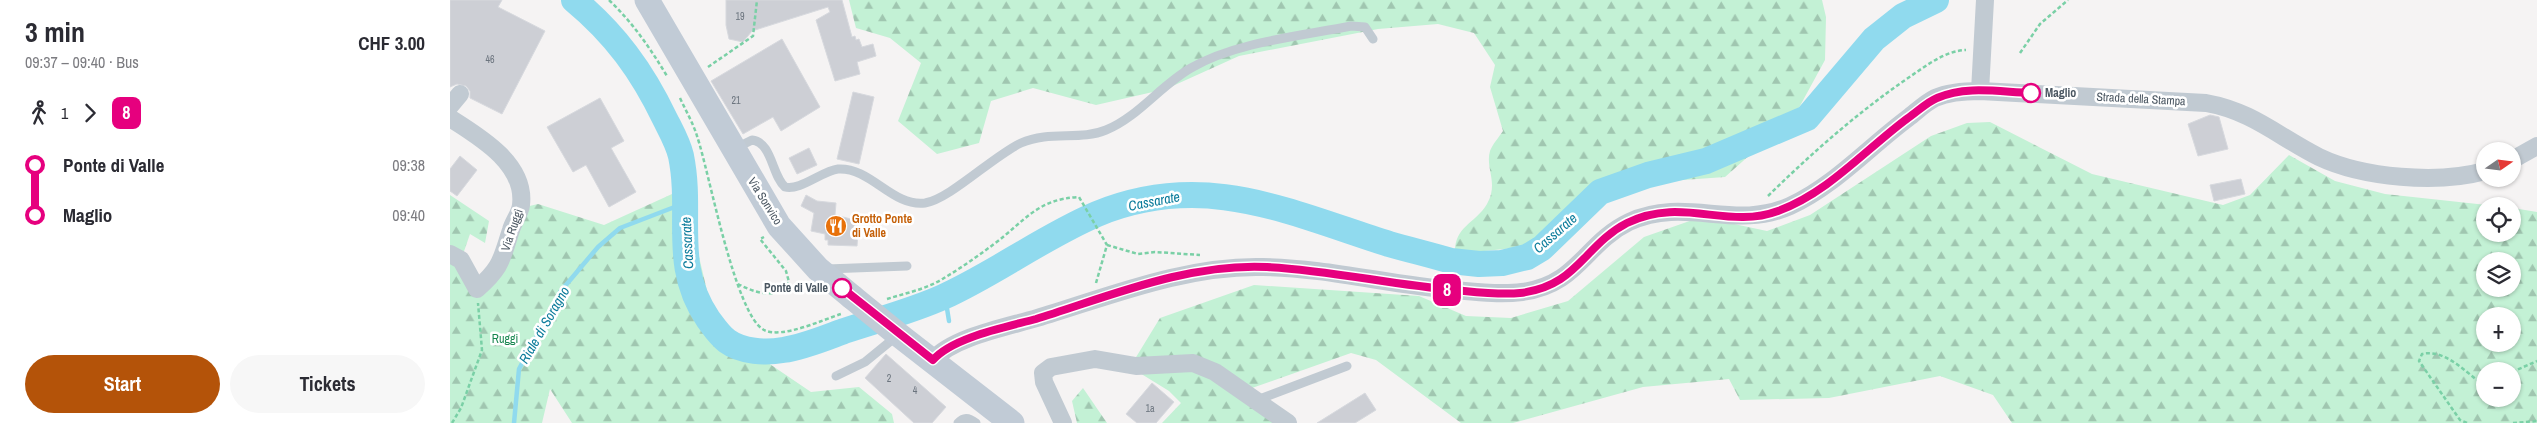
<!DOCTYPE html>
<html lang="en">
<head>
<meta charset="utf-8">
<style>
  :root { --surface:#fff; --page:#f7f7f7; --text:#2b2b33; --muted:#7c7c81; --accent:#b45309 }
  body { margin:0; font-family:"Archivo Narrow",sans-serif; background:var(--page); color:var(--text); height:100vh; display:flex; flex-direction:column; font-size:19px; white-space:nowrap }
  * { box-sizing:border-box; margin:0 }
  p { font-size:16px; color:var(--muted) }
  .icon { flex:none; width:28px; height:28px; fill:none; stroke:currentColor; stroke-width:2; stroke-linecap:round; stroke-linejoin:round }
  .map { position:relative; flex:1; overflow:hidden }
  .panel { display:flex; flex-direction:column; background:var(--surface); width:450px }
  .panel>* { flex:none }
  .badge { padding:0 10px; border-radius:8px; font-size:18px; line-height:32px }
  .needle { width:32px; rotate:76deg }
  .controls { position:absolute; left:2026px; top:142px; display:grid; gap:10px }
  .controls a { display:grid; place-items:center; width:45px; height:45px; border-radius:50%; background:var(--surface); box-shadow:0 1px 4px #0004; font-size:25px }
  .map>.badge { position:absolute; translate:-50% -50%; box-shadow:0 0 0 2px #fff }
  .legs { display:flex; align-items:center; gap:8px; height:55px; padding:0 25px; font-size:16px }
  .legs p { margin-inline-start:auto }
  .head { display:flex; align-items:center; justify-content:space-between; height:85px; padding:0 25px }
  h1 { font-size:28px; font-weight:700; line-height:38px }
  .button { display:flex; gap:10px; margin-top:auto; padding:10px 25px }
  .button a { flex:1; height:58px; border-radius:30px; background:var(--accent); color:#fff; font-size:20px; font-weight:700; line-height:58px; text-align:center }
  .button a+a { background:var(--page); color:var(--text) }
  ul { padding:0 25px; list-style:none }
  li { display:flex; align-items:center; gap:18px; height:50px; font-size:19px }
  li i { display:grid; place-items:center; width:8px; height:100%; margin:0 6px; background:currentColor }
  li i::after { content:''; width:12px; height:12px; margin:-6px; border:4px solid; border-radius:50%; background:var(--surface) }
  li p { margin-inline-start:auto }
  li:first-child i { background:linear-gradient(#0000 50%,currentColor 0) }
  li:last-child i { background:linear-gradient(currentColor 50%,#0000 0) }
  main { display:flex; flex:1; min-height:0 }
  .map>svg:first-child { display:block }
  .forest { fill:url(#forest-firs); fill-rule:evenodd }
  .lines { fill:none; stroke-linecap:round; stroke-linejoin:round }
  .stream { stroke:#90daee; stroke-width:4.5 }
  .river { stroke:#90daee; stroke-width:26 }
  .building { fill:#cdcfd5; stroke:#d7d9de }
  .path { stroke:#7ad0a6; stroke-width:2.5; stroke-dasharray:4 2.5; stroke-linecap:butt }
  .lane { stroke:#c1cad2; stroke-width:9 }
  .street { stroke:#c1cad2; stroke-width:18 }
  .secondary { stroke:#c1cbd6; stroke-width:25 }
  .secondary-bridge { stroke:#c1cbd6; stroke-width:25 }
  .line-1-casing { stroke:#fff; stroke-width:11 }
  .line-1 { stroke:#e6007e; stroke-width:8 }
  .stop-1-dot { fill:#fff; stroke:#e6007e; stroke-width:2.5 }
  .labels { text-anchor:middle; stroke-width:5; stroke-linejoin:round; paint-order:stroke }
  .number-label { font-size:10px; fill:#6b747e }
  .stop-label { font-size:12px; font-weight:bold; fill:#4a5661; stroke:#fff; text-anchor:start }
  .street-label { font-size:12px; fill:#4a5661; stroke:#fff }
  .food-label { font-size:12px; font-weight:bold; fill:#c56008; stroke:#fff; text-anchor:start }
  .park-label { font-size:12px; fill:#17864f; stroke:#fff }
  .water-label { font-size:14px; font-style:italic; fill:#0c7c9b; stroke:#fff }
</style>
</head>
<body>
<main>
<section class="panel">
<div class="head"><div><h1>3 min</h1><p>09:37 – 09:40 · Bus</p></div><b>CHF 3.00</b></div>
<div class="legs"><svg class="icon" aria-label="walk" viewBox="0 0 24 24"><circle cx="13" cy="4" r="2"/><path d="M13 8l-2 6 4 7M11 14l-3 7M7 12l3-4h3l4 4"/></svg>1<svg class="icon" aria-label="forward" viewBox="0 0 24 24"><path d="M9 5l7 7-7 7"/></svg><b class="badge" style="background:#e6007e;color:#fff">8</b></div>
<ul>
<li><i style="color:#e6007e"></i><b>Ponte di Valle</b><p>09:38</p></li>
<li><i style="color:#e6007e"></i><b>Maglio</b><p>09:40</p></li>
</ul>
<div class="button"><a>Start</a><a>Tickets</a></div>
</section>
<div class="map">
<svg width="2087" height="423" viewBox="0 0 2087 423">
  <defs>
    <pattern id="forest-firs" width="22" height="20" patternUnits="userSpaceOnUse" patternTransform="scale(1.25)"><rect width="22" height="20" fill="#c3f1d5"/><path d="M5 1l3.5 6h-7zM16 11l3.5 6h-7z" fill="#a0c6b0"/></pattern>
  </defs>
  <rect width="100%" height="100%" fill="#f5f3f3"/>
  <g class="forest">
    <path d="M399,0H1372L1376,17L1375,60L1345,115L1275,177L1219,181L1160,192L1094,245L1005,254C1004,226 1024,225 1037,204C1049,183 1035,168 1040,151C1042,145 1049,137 1053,131L1040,87L1045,65L1024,33L988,24L928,29L789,56L716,89L646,105L583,88L541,101L529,143L487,154L448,121L471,63L440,38L406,28Z"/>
    <path d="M1540,122L1642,174L1773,205L1800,195L1839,155L1885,181L1935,194L2046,206H2035V234H2062L2063,208L2087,212V423H1562L1543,395L1490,376L1379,398L1290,400L1279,379L1193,387L1063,423H1011L926,360L901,353L802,388L829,423H712L731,403L719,391L680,367L710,318L804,285L969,296L1016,316L1061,318L1118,301L1194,237L1251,217L1317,231L1360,215L1481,136L1517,123ZM2035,261H2062V289H2035ZM2035,316H2062V344H2035ZM2035,371H2062V399H2035Z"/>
    <polygon points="233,189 259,299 290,344 361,392 409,387 442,414 444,423 122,423 100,389 92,423 0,423 0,195 39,221 35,243 20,234 11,260 27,289 71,208 88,204 154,225"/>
    <polygon points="633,388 657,423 627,423 622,401"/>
  </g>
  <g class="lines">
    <g class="stream">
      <polyline points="495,296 499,321"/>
      <polyline points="64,423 69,369 110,292 148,247 170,228 235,203"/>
    </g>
    <path class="river" d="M124,0C165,34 192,71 215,119C221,131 228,143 231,156C243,215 221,265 258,319C264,327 269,335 277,341C292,352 316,353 333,350C354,347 375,338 394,331C427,320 462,311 493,297C546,273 593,237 647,214C754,170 838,212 939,244C960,250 981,255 1001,261L1029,264L1052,263L1077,257L1092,248L1150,192L1198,175L1256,161L1357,118L1424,39L1453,16L1486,0"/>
  </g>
  <g class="building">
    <polygon points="0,0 52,0 48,7 95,31 52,114 20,98 20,91 16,86 7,84 0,87"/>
    <polygon points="276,0 392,0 402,37 405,36 406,40 409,39 412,47 423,44 426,56 407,62 410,74 385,81 366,20 380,12 378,7 302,31 293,42 279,39 276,25"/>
    <polygon points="332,39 370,107 331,131 323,117 293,134 261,81"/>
    <polygon points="403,92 424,97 409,164 387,159"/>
    <polygon points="150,98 174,141 161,148 186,192 159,207 136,165 123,172 97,127"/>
    <polygon points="1760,115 1769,117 1778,149 1748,156 1738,124"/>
    <polygon points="359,148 367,165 347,174 339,158"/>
    <polygon points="10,156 27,170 7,196 0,191 0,169"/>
    <polygon points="1791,179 1795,194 1764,201 1760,185"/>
    <polygon points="356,195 367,201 386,203 385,215 409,221 407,246 378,245 378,240 375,240 375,234 361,231 364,213 351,206"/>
    <polygon points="436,354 496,407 482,423 464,423 415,378"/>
    <polygon points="702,383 724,402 706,423 687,423 676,414"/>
    <polygon points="915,393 926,410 905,423 867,423"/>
  </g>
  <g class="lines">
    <g class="path">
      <path d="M159,0C183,23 200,48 217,76"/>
      <polyline points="1570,53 1590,24 1618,0"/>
      <polyline points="258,67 303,36 307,0"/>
      <path d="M230,98C236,111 243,123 247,136C259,171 285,315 314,330C332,339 372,320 391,314"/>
      <path d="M1318,196C1362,153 1407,113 1458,78C1476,66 1494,51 1516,50"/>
      <polyline points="657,245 688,254 705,252 750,255"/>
      <path d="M288,284C303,292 327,301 339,282L336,271L310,239L314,237"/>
      <path d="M437,299C456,293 477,289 494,278C511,268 528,256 544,244C575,221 587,199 629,197L657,245L646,283"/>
      <polyline points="2062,372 2087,361"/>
      <polyline points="2,423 11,408 32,350 28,303"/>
      <path d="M2017,423L2010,420L1969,361L1972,354C1993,349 2013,369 2028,381L2035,380"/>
      <polyline points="2063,423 2087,421"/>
    </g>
    <g class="lane">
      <path d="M286,148L302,140C322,142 322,176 335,187C350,191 372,171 388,169C421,167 442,207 475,203C500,199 543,156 571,143C600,130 630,141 656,130C688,117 711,85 741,68C786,42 851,36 901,26L915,27L923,39"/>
      <polyline points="377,269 457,266"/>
      <polyline points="386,376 415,362 448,335"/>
      <polyline points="807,400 897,366"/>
      <path d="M508,423C514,416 520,418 526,423"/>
    </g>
    <g class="street">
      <polyline points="1530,91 1535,0"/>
      <polyline points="0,106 10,94"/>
      <path d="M0,118C30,137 76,164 71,205C70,214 63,222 61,230C51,260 52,267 27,289L11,260L0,254"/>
      <polyline points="2062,160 2087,146"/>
      <path d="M483,360C503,337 557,327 587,318C660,296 736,265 813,267C877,268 941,285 1004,290C1026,292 1050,295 1072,292C1128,285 1135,243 1179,222C1236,196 1284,231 1340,206C1384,186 1419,147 1458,118C1466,112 1475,103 1485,98C1499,92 1515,91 1530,91L1756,103C1802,111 1829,137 1869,157C1913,178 1988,184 2035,171"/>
      <polyline points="613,423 594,382 593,373 601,367 645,359 686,366 743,363 765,372 838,423"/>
    </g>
    <g class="secondary">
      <polyline points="197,0 329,226 368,269 402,297"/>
      <polyline points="445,332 562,423"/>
    </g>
    <polyline class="secondary-bridge" points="402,297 445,332"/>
  </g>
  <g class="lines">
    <g class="line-1-casing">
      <path id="line-1" d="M392,288L483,360C503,337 557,327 586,319C660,296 738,263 817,267C880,270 942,285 1005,290C1026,292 1049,295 1070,293C1127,287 1134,245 1177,223C1232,196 1277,230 1328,211C1378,193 1416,149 1458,118C1467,112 1477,102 1487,98C1516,85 1550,92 1581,93"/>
    </g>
    <use href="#line-1" class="line-1"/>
  </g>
  <defs>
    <g id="restaurant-disc" transform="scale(1.125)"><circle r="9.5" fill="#e8710a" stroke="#fff"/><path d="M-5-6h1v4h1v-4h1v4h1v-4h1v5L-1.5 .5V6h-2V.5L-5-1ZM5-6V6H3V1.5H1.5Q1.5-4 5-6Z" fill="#fff"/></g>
  </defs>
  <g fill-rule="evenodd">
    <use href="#restaurant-disc" x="386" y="226"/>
  </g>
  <g class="stop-1-dot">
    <circle cx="1581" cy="93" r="9"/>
    <circle cx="392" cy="288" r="9"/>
  </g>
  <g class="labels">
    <g class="number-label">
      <text x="290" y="20">19</text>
      <text x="40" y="63">46</text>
      <text x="286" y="104">21</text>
      <text x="439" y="382">2</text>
      <text x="465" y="394">4</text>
      <text x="700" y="412">1a</text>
    </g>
    <g class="stop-label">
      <text x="1595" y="97">Maglio</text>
      <text x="378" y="292" text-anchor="end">Ponte di Valle</text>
    </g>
    <g class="street-label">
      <text transform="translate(1691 99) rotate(3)" y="4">Strada della Stampa</text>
      <text transform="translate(315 201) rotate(58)" y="4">Via Sonvico</text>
      <text transform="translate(62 230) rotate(-71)" y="4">Via Ruggì</text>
    </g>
    <g class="food-label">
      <text x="402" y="223">Grotto Ponte<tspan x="402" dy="14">di Valle</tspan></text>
    </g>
    <g class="park-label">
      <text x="55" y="343">Ruggi</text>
    </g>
    <g class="water-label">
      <text transform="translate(704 201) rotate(-11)" y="5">Cassarate</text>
      <text transform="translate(1105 233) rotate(-41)" y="5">Cassarate</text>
      <text transform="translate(237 243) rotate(-93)" y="5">Cassarate</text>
      <text transform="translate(94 325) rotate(-60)" y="5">Riale di Soragno</text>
    </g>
  </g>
</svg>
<div class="controls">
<a><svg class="needle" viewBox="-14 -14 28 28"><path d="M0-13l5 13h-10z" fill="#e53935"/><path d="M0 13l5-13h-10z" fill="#7c7c81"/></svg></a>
<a><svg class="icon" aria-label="locate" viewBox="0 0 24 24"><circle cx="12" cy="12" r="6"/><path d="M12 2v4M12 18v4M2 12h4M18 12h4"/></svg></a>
<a><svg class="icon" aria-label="layers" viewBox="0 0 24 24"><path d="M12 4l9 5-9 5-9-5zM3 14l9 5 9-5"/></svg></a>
<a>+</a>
<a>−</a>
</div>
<b class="badge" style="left:997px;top:290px;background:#e6007e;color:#fff">8</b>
</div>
</main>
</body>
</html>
